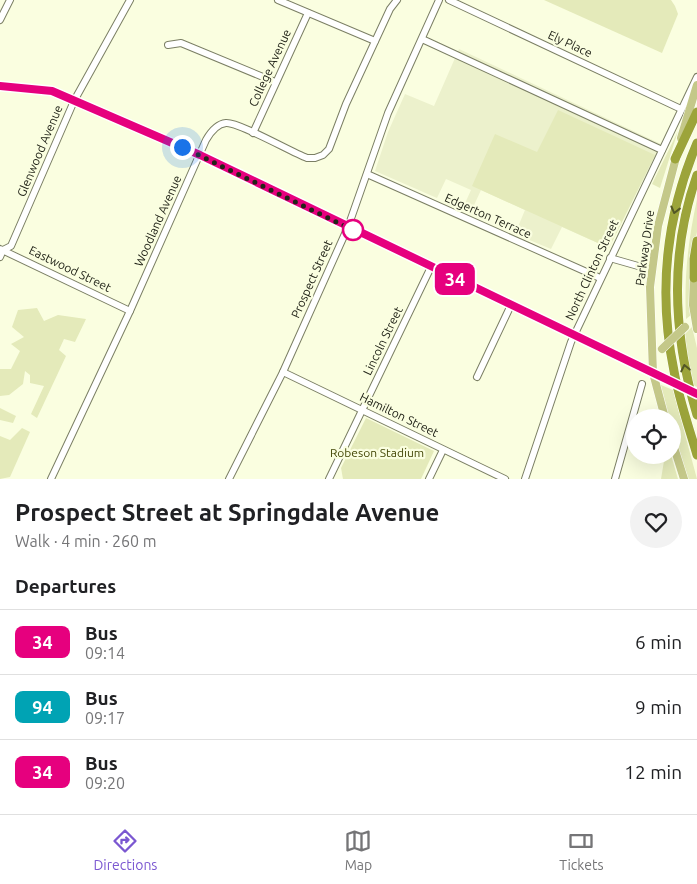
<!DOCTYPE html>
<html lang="en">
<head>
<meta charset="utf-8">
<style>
  :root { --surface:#fff; --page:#f2f2f2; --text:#202124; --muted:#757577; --line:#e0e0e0; --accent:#7b57d1 }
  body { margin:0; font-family:Ubuntu,sans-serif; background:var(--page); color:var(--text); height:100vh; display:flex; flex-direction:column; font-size:19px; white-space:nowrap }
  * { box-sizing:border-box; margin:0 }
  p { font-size:16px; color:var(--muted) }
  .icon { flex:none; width:28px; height:28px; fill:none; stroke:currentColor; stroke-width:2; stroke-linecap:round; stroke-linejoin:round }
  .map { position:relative; height:479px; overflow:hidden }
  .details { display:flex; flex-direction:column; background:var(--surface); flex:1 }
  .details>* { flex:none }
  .badge { padding:0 10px; border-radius:8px; font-size:18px; line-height:32px }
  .tools { position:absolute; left:626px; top:409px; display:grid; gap:10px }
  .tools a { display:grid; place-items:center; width:55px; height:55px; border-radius:50%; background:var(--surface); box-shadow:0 5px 20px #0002; font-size:25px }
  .you { position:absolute; width:25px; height:25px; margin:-12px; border:4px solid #fff; border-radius:50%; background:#1a73e8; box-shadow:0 0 0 8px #1a73e833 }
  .map>.badge { position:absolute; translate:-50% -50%; box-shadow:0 0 0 2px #fff }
  h2 { padding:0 15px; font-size:19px; line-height:45px }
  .round { display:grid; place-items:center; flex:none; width:52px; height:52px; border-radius:26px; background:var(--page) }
  .headline { display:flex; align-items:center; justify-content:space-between; height:85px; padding:0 15px }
  h1 { font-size:24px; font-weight:600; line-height:38px }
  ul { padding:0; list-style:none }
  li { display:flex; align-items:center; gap:15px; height:65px; padding:0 15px; border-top:1px solid var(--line) }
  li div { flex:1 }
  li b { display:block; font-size:19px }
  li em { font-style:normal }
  li .badge { min-width:55px; font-weight:700; text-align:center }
  .dock { display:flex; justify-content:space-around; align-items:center; height:70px; border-top:1px solid var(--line); background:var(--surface); font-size:14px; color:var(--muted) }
  .dock a { display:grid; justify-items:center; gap:2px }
  .dock .selected { color:var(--accent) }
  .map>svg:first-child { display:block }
  .built { fill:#ecf1cc }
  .green { fill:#e4eaba }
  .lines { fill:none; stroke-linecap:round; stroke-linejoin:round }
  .minor-casing { stroke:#7b7f64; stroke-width:8 }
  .major-casing { stroke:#fff; stroke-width:9 }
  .highway-casing { stroke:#fff; stroke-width:10 }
  .minor { stroke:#fff; stroke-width:6 }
  .major { stroke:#c4c889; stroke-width:8 }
  .highway { stroke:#9ca43a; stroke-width:9 }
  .minor-bridge-casing { stroke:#7b7f64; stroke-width:8; stroke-linecap:butt }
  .major-bridge-casing { stroke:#fff; stroke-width:9; stroke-linecap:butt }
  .minor-bridge { stroke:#fff; stroke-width:6 }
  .major-bridge { stroke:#c4c889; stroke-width:8 }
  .oneway { stroke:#535726 }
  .line-casing { stroke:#fff; stroke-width:11 }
  .line { stroke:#e6007e; stroke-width:8 }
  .walk { stroke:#222419; stroke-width:5; stroke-dasharray:0 9 }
  .stop-dot { fill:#fff; stroke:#e6007e; stroke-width:2.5 }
  .labels { text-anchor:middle; stroke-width:4.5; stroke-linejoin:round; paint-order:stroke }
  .street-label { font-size:12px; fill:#222419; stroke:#fafee0 }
  .park-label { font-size:12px; fill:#424605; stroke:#fafee0 }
</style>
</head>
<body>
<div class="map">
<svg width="697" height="479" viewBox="0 0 697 479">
  <rect width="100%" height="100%" fill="#fafee0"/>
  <polygon class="built" points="459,49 661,144 609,248 562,227 551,249 515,234 525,210 481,190 470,214 462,210 471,190 446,179 437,198 375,171 388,132 405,94 434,106"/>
  <g class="green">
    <polygon points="544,0 671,0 675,6 678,14 662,53"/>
    <polygon points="558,110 655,155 609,248 472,186 495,134 537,152"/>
    <polygon points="678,131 660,188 652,184"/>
    <path d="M697,199V232L693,251L690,280L691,315L686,319C684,275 688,242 697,199Z"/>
    <polygon points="37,308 44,321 58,315 86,319 75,342 64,339 59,350 66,356 37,418 31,414 44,386 30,383 30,375 25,371 23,384 9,395 0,396 0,369 11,369 20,351 11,344 24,337 12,327 18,310"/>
    <polygon points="692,327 697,348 697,387 693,385 687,356 685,334"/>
    <polygon points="661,385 673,390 697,479 687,479 673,429 672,418 669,417 661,389"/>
    <polygon points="0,408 16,416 13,423 0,420"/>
    <polygon points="366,418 434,451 421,479 343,479 341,468"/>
    <polygon points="22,428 30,432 10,477 0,479 0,436 10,440"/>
    <polygon points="665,455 671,455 678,479 661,479"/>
  </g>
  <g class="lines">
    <g class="minor-casing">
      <g id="minor">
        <polyline points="278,0 375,41"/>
        <polyline points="449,0 681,109"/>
        <polyline points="0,20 10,0"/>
        <polyline points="422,39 662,150"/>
        <polyline points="168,45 181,43 275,82"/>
        <polyline points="0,86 52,91 200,155 666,379"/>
        <polyline points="253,133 308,13"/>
        <polyline points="367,174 600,278"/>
        <polyline points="0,249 130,311"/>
        <polyline points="0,257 3,250 11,246 74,101 130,0"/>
        <polyline points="610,258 652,270"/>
        <polyline points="283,372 505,479"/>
        <polyline points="477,377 511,305"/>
        <path d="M51,479L130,311L206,140C210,133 216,124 226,123C239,122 291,152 307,158H315L323,155L329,149L346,104L390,9L397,0"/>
        <polyline points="229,479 283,372 348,227 388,113 439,0"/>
        <polyline points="329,479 431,267"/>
        <polyline points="429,479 443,450"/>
        <polyline points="525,479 571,342 697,77"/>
        <polyline points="615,479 642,384"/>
      </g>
    </g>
    <g class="major-casing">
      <g id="major">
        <polyline points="681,138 697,85"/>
        <polyline points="694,274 693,305 697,329"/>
        <polyline points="665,418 653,373 650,287 658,226 677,154"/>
        <polyline points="672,441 684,479"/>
      </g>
    </g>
    <g class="highway-casing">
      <g id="highway">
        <path d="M697,143C666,216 658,293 674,371C679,400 689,427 697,455"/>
        <polyline points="675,159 697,112"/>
        <path d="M697,175C669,254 673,335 697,415"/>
        <polyline points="694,278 694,259 697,241"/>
      </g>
    </g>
    <use href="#minor" class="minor"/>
    <use href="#major" class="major"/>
    <use href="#highway" class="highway"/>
    <g class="minor-bridge-casing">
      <polyline id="minor-bridge" points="666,379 697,394"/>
    </g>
    <g class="major-bridge-casing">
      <polyline id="major-bridge" points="662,349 685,327"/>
    </g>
    <use href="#minor-bridge" class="minor-bridge"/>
    <use href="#major-bridge" class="major-bridge"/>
  </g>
  <defs><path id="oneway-chevron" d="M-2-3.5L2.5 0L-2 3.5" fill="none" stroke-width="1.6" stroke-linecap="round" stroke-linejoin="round" transform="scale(1.25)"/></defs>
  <g class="oneway">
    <use href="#oneway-chevron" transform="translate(675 210) rotate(104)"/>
    <use href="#oneway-chevron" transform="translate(685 368) rotate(-102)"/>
  </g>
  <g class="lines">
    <g class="line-casing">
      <polyline id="line" points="0,86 52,91 200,155 697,394"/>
    </g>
    <use href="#line" class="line"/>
    <polyline class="walk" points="182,147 353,230"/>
  </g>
  <circle class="stop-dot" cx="353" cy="230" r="10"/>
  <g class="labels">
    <g class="street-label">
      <text transform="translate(570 44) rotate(25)" y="4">Ely Place</text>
      <text transform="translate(270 68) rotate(-65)" y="4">College Avenue</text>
      <text transform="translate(40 151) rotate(-67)" y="4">Glenwood Avenue</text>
      <text transform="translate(488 216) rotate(24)" y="4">Edgerton Terrace</text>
      <text transform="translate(158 221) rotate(-66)" y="4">Woodland Avenue</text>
      <text transform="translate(645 248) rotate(-82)" y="4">Parkway Drive</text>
      <text transform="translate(70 269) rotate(26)" y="4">Eastwood Street</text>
      <text transform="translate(592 270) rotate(-65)" y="4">North Clinton Street</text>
      <text transform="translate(312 279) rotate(-66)" y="4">Prospect Street</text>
      <text transform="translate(383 341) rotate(-64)" y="4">Lincoln Street</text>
      <text transform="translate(399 415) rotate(26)" y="4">Hamilton Street</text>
    </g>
    <g class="park-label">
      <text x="377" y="457">Robeson Stadium</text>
    </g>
  </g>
</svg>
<div class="tools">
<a><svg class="icon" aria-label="locate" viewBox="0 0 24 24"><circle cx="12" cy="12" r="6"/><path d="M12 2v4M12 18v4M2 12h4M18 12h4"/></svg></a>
</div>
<div class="you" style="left:182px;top:147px"></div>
<b class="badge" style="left:455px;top:279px;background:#e6007e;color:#fff">34</b>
</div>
<section class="details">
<div class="headline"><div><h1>Prospect Street at Springdale Avenue</h1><p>Walk · 4 min · 260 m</p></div><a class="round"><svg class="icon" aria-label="heart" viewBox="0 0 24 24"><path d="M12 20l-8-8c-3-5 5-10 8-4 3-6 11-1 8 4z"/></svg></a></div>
<h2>Departures</h2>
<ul>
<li><span class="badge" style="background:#e6007e;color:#fff">34</span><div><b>Bus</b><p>09:14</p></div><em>6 min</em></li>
<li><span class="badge" style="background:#00a3b4;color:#fff">94</span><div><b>Bus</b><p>09:17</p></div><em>9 min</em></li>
<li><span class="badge" style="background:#e6007e;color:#fff">34</span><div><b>Bus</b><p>09:20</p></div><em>12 min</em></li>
</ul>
</section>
<nav class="dock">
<a class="selected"><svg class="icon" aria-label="directions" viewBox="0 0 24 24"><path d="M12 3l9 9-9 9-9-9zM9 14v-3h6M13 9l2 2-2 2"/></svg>Directions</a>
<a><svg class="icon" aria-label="map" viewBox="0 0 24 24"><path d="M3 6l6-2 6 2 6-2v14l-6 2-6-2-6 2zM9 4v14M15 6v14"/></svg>Map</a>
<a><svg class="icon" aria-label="tickets" viewBox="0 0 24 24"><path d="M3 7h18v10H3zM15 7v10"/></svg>Tickets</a>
</nav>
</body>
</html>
